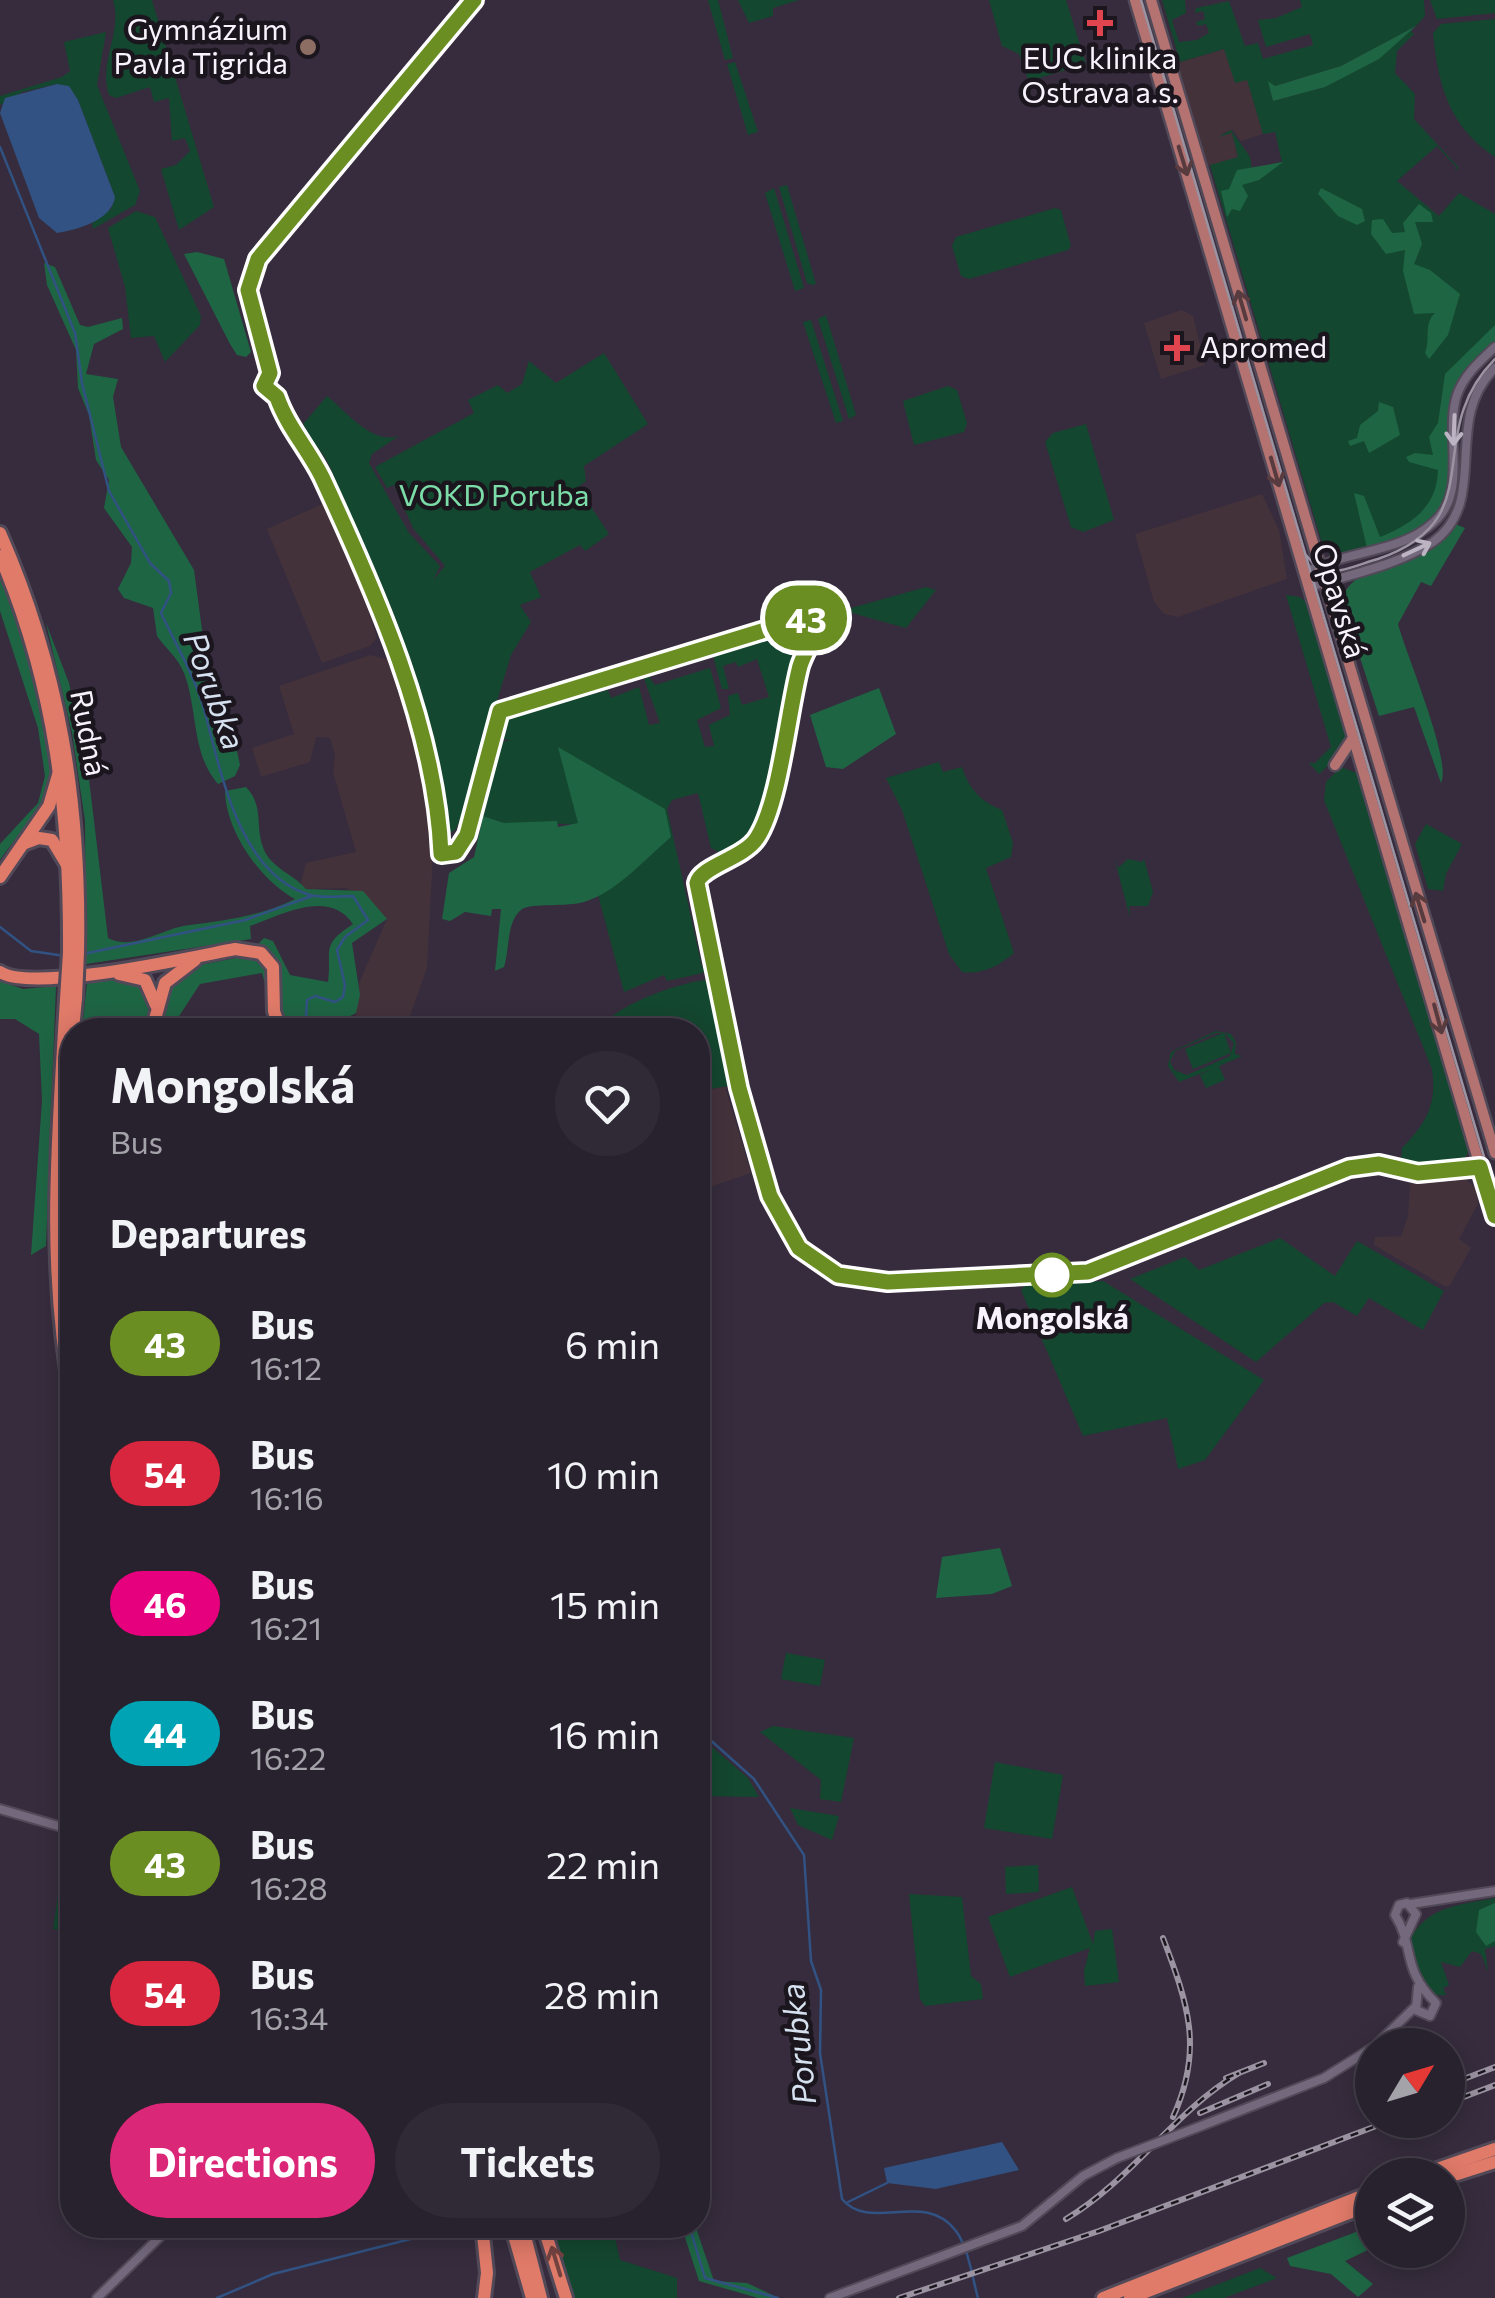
<!DOCTYPE html>
<html lang="en">
<head>
<meta charset="utf-8">
<style>
  :root { --surface:#28212e; --page:#302936; --text:#f1f3f6; --muted:#a5a3aa; --line:#443e4a; --accent:#db2777 }
  body { margin:0; font-family:Commissioner,sans-serif; background:var(--page); color:var(--text); height:100vh; display:flex; flex-direction:column; font-size:38px; white-space:nowrap }
  * { box-sizing:border-box; margin:0 }
  p { font-size:32px; color:var(--muted) }
  .icon { flex:none; width:55px; height:55px; fill:none; stroke:currentColor; stroke-width:2; stroke-linecap:round; stroke-linejoin:round }
  .map { position:relative; flex:1; overflow:hidden }
  .side { position:absolute; left:60px; top:1018px; width:650px; height:1220px; display:flex; flex-direction:column; background:var(--surface); border-radius:40px; box-shadow:0 5px 25px #0003,0 0 0 2px var(--line) }
  .side>* { flex:none }
  .badge { padding:0 20px; border-radius:32px; font-size:35px; line-height:65px }
  .needle { width:65px; rotate:52deg }
  .fabs { position:absolute; left:1355px; top:2028px; display:grid; gap:20px }
  .fabs a { display:grid; place-items:center; width:110px; height:110px; border-radius:50%; background:var(--surface); box-shadow:0 5px 25px #0003,0 0 0 2px var(--line); font-size:50px }
  .map>.badge { position:absolute; translate:-50% -50%; box-shadow:0 0 0 5px #fff }
  h2 { padding:0 50px; font-size:38px; line-height:90px }
  .round { display:grid; place-items:center; flex:none; width:105px; height:105px; border-radius:52px; background:var(--page) }
  .overview { display:flex; align-items:center; justify-content:space-between; height:170px; padding:0 50px }
  h1 { font-size:48px; font-weight:700; line-height:75px }
  .button { display:flex; gap:20px; margin-top:auto; padding:20px 50px }
  .button a { flex:1; height:115px; border-radius:60px; background:var(--accent); color:#fff; font-size:40px; font-weight:700; line-height:115px; text-align:center }
  .button a+a { background:var(--page); color:var(--text) }
  ul { padding:0; list-style:none }
  li { display:flex; align-items:center; gap:30px; height:130px; padding:0 50px }
  li div { flex:1 }
  li b { display:block; font-size:38px }
  li em { font-style:normal }
  li .badge { min-width:110px; font-weight:700; text-align:center }
  .map>svg:first-child { display:block }
  .commercial { fill:#44323b }
  .green { fill:#14472f; fill-rule:evenodd }
  .forest { fill:#1e6544 }
  .water { fill:#315282 }
  .lines { fill:none; stroke-linecap:round; stroke-linejoin:round }
  .stream { stroke:#315282; stroke-width:2.5 }
  .minor-casing { stroke:#524958; stroke-width:12 }
  .major-casing { stroke:#524958; stroke-width:15 }
  .highway-casing { stroke:#524958; stroke-width:18 }
  .minor { stroke:#73687c; stroke-width:8 }
  .major { stroke:#b47371; stroke-width:10 }
  .highway { stroke:#e07a69; stroke-width:12 }
  .tram { stroke:#9b93a1; stroke-width:2.5 }
  .rail-casing { stroke:#9b93a1; stroke-width:6 }
  .rail { stroke:#1b161e; stroke-width:2.5; stroke-dasharray:8; stroke-linecap:butt }
  .minor-bridge-casing { stroke:#524958; stroke-width:12; stroke-linecap:butt }
  .highway-bridge-casing { stroke:#524958; stroke-width:18; stroke-linecap:butt }
  .minor-bridge { stroke:#73687c; stroke-width:8 }
  .highway-bridge { stroke:#e07a69; stroke-width:12 }
  .oneway { stroke:#583b3f }
  .oneway2 { stroke:#bcb4c3 }
  .oneway3 { stroke:#744340 }
  .line-casing { stroke:#fff; stroke-width:22 }
  .line { stroke:#6b8e23; stroke-width:15 }
  .health-dot { fill:#e0444e; stroke:#1b161e; stroke-width:4 }
  .education-dot { fill:#8d6e63; stroke:#1b161e; stroke-width:4 }
  .stop-dot { fill:#fff; stroke:#6b8e23; stroke-width:5 }
  .labels { text-anchor:middle; stroke-width:9; stroke-linejoin:round; paint-order:stroke }
  .poi-label { font-size:30px; fill:#f8f2fd; stroke:#1b161e; text-anchor:end }
  .park-label { font-size:30px; fill:#7bdca8; stroke:#1b161e }
  .street-label { font-size:30px; fill:#f8f2fd; stroke:#1b161e }
  .stop-label { font-size:30px; font-weight:bold; fill:#f8f2fd; stroke:#1b161e }
  .water-label { font-size:32px; font-style:italic; fill:#d6e1f0; stroke:#1b161e }
</style>
</head>
<body>
<div class="map">
<svg width="1495" height="2298" viewBox="0 0 1495 2298">
  <rect width="100%" height="100%" fill="#362c3d"/>
  <g class="commercial">
    <polygon points="1225,49 1247,79 1263,134 1241,141 1233,130 1219,134 1232,133 1238,158 1204,167 1174,64"/>
    <polygon points="1182,310 1193,316 1205,365 1161,379 1144,323"/>
    <polygon points="1262,494 1279,530 1287,579 1178,617 1164,614 1154,602 1135,534"/>
    <polygon points="327,502 357,573 377,638 370,646 322,663 267,529"/>
    <polygon points="370,655 390,660 420,742 434,836 427,968 405,1030 354,1030 359,983 387,919 346,888 305,889 301,883 306,863 356,852 333,772 335,755 330,738 316,737 310,762 261,777 252,748 294,734 279,686"/>
    <polygon points="725,1087 751,1173 698,1191 698,1091"/>
    <polygon points="1464,1178 1476,1188 1478,1204 1459,1239 1471,1248 1450,1285 1446,1287 1374,1245 1375,1237 1401,1236 1408,1216 1410,1183"/>
  </g>
  <g class="green">
    <path d="M113,0H152L214,207L179,230L161,169L176,165L190,151L185,138L172,141L169,98L154,102L150,87L116,98L109,95C98,62 123,32 113,0Z"/>
    <polygon points="708,0 718,0 733,58 725,60"/>
    <polygon points="738,0 799,0 773,8 773,16 749,23"/>
    <polygon points="989,0 1066,0 1086,64 1029,81 1019,54 1002,46"/>
    <polygon points="1162,0 1185,0 1186,13 1172,20 1179,42 1197,40 1209,33 1206,24 1198,26 1196,22 1205,19 1203,11 1195,13 1196,8 1229,1 1245,46 1258,43 1263,59 1313,45 1310,34 1266,47 1258,20 1276,18 1302,7 1300,0 1424,0 1425,16 1416,26 1341,66 1275,86 1269,82 1273,101 1325,87 1410,30 1414,34 1397,51 1395,73 1415,94 1414,119 1459,168 1454,172 1457,168 1437,146 1397,181 1439,216 1459,193 1495,214 1495,342 1458,384 1449,482 1442,505 1393,540 1337,556 1330,555 1321,540 1210,165 1238,157 1232,133 1218,137 1231,130 1250,157 1252,170 1282,162 1275,132 1263,134 1247,80 1235,83 1224,49 1180,62"/>
    <polygon points="1430,0 1495,0 1495,13 1437,19"/>
    <path d="M1495,19V157C1449,127 1438,85 1433,33L1441,24Z"/>
    <polygon points="106,32 97,85 140,191 135,205 93,229 92,222 111,209 115,197 78,100 57,84 22,92 0,105 0,96 62,77 70,71 64,42"/>
    <polygon points="735,62 758,132 748,135 727,64"/>
    <polygon points="787,185 816,284 812,285 807,283 779,187"/>
    <polygon points="774,188 804,288 795,291 765,193"/>
    <polygon points="1055,208 1061,210 1071,246 1068,250 969,279 961,276 952,246 956,237"/>
    <polygon points="136,211 155,217 201,316 200,325 165,362 154,336 131,338 125,287 108,228"/>
    <polygon points="826,315 856,415 849,419 818,319"/>
    <polygon points="811,320 843,421 836,423 803,322"/>
    <path d="M604,353L648,424L584,466L586,481L578,487L609,534L585,551L580,545L530,572L541,597L520,605L531,622L511,655L462,816L455,830L446,835C441,707 386,613 337,499C332,489 336,479 331,469C324,452 310,441 303,424L327,396C347,412 372,445 399,436L372,454L369,463L409,533L440,566L433,580L445,566L413,528L394,485L387,488L375,467L474,413L468,400L498,385L507,393L522,384L529,361L556,383Z"/>
    <polygon points="948,386 957,390 967,423 964,432 914,445 903,401"/>
    <polygon points="1086,424 1114,520 1083,532 1071,527 1045,442 1053,433"/>
    <polygon points="926,587 936,590 906,628 852,613 851,608"/>
    <polygon points="1286,595 1300,597 1309,605 1350,737 1344,751 1319,774 1309,763 1315,763 1331,747"/>
    <polygon points="801,624 810,634 794,673 756,829 744,845 707,865 704,862 723,854 711,848 698,793 672,800 667,809 702,967 707,967 703,973 667,981 664,975 624,992 579,824 504,823 483,816 498,743 510,740 499,739 508,716 608,690 611,698 639,687 649,725 660,723 642,673 701,653 706,656 703,661 683,663 649,677 655,685 710,668 721,708 697,720 705,747 714,746 709,725 730,715 728,696 738,693 742,705 769,697 757,659 738,667 736,662 723,666 729,689 722,689 712,652"/>
    <path d="M939,762L943,772L962,767C969,789 981,802 1002,810L1013,843L1011,857L986,868L1014,953C999,966 982,975 962,972L949,954L902,810L886,778Z"/>
    <path d="M1341,767L1359,774L1469,1149C1464,1172 1430,1168 1410,1167L1401,1159L1402,1148C1426,1123 1437,1106 1432,1069L1324,800L1326,782Z"/>
    <polygon points="1426,824 1462,844 1446,874 1443,891 1428,889 1415,844"/>
    <polygon points="1114,857 1118,868 1128,859 1142,862 1144,859 1153,892 1148,906 1129,906 1130,918"/>
    <path d="M705,980L713,989L734,1085L698,1091V1030H601C610,1006 682,982 705,980Z"/>
    <path d="M1216,1031L1231,1034L1236,1042L1235,1054L1242,1056L1219,1066L1225,1080L1206,1088L1200,1075L1210,1070L1179,1082L1168,1066L1171,1052ZM1216,1033H1223L1185,1049L1193,1069L1231,1053L1224,1033L1234,1043L1230,1056L1187,1075L1174,1070L1170,1061L1175,1051Z"/>
    <polygon points="1280,1238 1335,1276 1357,1241 1444,1291 1423,1330 1369,1298 1357,1316 1333,1302 1324,1303 1256,1362 1130,1279 1185,1257 1199,1270"/>
    <polygon points="1103,1281 1264,1380 1205,1460 1178,1469 1167,1418 1083,1436 1021,1290 1027,1283"/>
    <polygon points="786,1653 825,1660 820,1686 781,1679"/>
    <polygon points="773,1726 854,1738 841,1802 820,1799 821,1780 760,1732"/>
    <polygon points="698,1735 748,1778 759,1797 698,1796"/>
    <polygon points="995,1762 1063,1775 1052,1839 984,1828"/>
    <polygon points="790,1808 839,1816 832,1840 798,1825"/>
    <polygon points="67,1835 72,1836 72,1932 53,1929"/>
    <polygon points="1038,1865 1039,1892 1006,1894 1005,1867"/>
    <polygon points="1072,1887 1093,1944 1095,1931 1112,1929 1119,1982 1085,1986 1084,1971 1090,1948 1010,1977 988,1917"/>
    <polygon points="909,1894 962,1897 971,1976 981,1984 983,1999 925,2006 920,1999"/>
    <path d="M1495,1898V1946L1485,1949L1488,1972L1481,1954L1472,1951L1460,1967L1441,1962L1449,1985L1443,1988L1446,1995C1419,1999 1415,1965 1408,1945C1423,1906 1459,1905 1495,1898Z"/>
    <polygon points="548,2225 612,2225 620,2260 677,2278 677,2298 571,2298"/>
    <polygon points="1260,2268 1277,2278 1224,2298 1182,2298"/>
  </g>
  <g class="forest">
    <polygon points="1416,26 1379,59 1325,87 1273,101 1268,81 1275,86 1341,66"/>
    <polygon points="1283,162 1259,180 1242,185 1248,196 1240,211 1232,209 1227,217 1221,191 1229,189 1237,170"/>
    <polygon points="1321,188 1362,209 1365,221 1357,225 1338,216 1318,194"/>
    <path d="M1419,204L1431,213L1433,222H1415L1422,244L1414,264L1430,270L1460,294L1448,335L1429,359L1425,353C1431,339 1423,324 1435,313L1414,314L1403,271L1405,250L1386,254L1371,234L1372,220L1383,219L1392,233L1405,232L1403,223Z"/>
    <polygon points="197,252 224,259 251,352 246,357 237,355 230,344 184,254"/>
    <path d="M44,263L55,267L80,325L88,327L122,318L123,329L94,344L86,374L118,379L113,397L121,447L194,570L205,652L226,699L240,765L235,776L218,784C191,753 198,709 184,673C177,656 165,648 157,636L153,608L124,598L118,589L131,563L132,547L104,508L109,480L96,460L89,415L78,388L76,350L47,285Z"/>
    <path d="M1495,325V342L1458,384L1449,482L1439,511L1412,533L1367,548L1354,493L1364,496L1380,537C1412,524 1437,507 1438,470L1409,462L1406,457L1415,453L1433,455L1429,437L1438,423L1445,374Z"/>
    <polygon points="1379,402 1393,407 1400,435 1369,453 1364,441 1350,446 1348,441 1357,438 1360,425 1378,411"/>
    <path d="M1455,524L1465,528L1431,586L1421,582L1398,624C1407,657 1452,761 1441,783L1414,707L1379,716L1341,599C1355,567 1389,569 1417,556C1433,549 1444,536 1455,524Z"/>
    <path d="M0,575L31,665L53,770C50,810 21,829 0,860V844L38,803L45,776L38,728L0,611Z"/>
    <path d="M46,623L69,683L89,779L108,938C134,952 164,927 190,925C223,921 264,915 295,899C261,881 226,832 225,791L246,787C265,807 254,827 264,850C272,868 293,874 306,889L363,891L387,919L352,943L360,995L356,1013L335,1024L341,1030H286C272,995 282,973 259,943L264,938L273,941L290,975L328,982C332,948 320,946 353,924C329,888 281,915 250,926L251,939L245,940L86,964L85,821L72,733Z"/>
    <polygon points="879,688 896,734 843,769 826,767 810,715"/>
    <path d="M558,747L665,809L671,837C645,859 617,892 584,902C568,907 531,903 522,909C506,921 510,949 504,967L495,971L501,909H492L491,916L465,912L450,921L442,919L449,873L474,857L483,816L504,823L557,821L558,827L578,823Z"/>
    <polygon points="246,956 266,966 269,999 262,973 200,984 170,1030 159,1030 171,982 195,966"/>
    <polygon points="123,978 144,985 151,1006 147,1030 82,1030 87,983"/>
    <polygon points="0,981 23,989 56,986 46,1246 31,1255 42,1101 39,1034 15,1019 0,1019"/>
    <polygon points="1000,1548 1012,1586 992,1594 936,1598 942,1557"/>
    <polygon points="1495,1903 1495,1941 1486,1946 1476,1932 1479,1910"/>
    <polygon points="681,2225 695,2225 714,2281 747,2283 779,2298 758,2298 699,2281"/>
    <polygon points="1372,2226 1372,2248 1345,2261 1373,2284 1358,2297 1331,2274 1290,2266 1287,2258"/>
  </g>
  <g class="water">
    <path d="M57,84L69,86L78,100L115,197C112,220 77,230 57,233L39,218L0,113L5,98Z"/>
    <polygon points="1002,2142 1019,2170 936,2189 887,2183 884,2168"/>
  </g>
  <g class="lines">
    <g class="stream">
      <path d="M0,147L75,333L82,383L109,491L150,563L169,581L171,593L161,613C176,645 196,678 205,713C221,772 239,872 307,894C320,899 339,896 353,896L368,920L345,937L337,950L345,985L343,997L335,1002L315,996L307,1000L306,1015L312,1025L328,1030"/>
      <polyline points="0,927 31,951 65,956"/>
      <polyline points="83,954 245,920 312,896"/>
      <path d="M698,1729L754,1779L804,1855L811,1961L821,1990L820,2053L842,2199C870,2233 925,2189 956,2231C969,2249 972,2277 978,2298"/>
      <polyline points="848,2202 887,2183"/>
      <polyline points="689,2225 705,2278 778,2298"/>
      <polyline points="217,2298 273,2274 454,2228"/>
    </g>
    <g class="minor-casing">
      <g id="minor">
        <path d="M1305,573C1344,550 1400,554 1434,522C1469,491 1444,434 1457,395C1464,375 1480,361 1495,347"/>
        <path d="M1310,587C1348,575 1399,565 1433,542C1491,500 1441,420 1495,368"/>
        <polyline points="0,1809 72,1830"/>
        <polyline points="1411,1904 1495,1891"/>
        <path d="M1403,1942L1416,1914L1407,1903L1399,1905L1395,1915C1415,1947 1401,1969 1436,2003L1430,2016L1416,2010L1418,1987"/>
        <polyline points="1376,2045 1415,2007"/>
        <polyline points="1196,2128 1324,2078 1372,2048"/>
        <polyline points="97,2298 172,2225"/>
        <polyline points="830,2298 1022,2226 1083,2176 1117,2158"/>
      </g>
    </g>
    <g class="major-casing">
      <g id="major">
        <polyline points="1135,0 1495,1217"/>
        <polyline points="1151,0 1495,1153"/>
        <polyline points="1335,765 1353,738"/>
      </g>
    </g>
    <g class="highway-casing">
      <g id="highway">
        <path d="M0,533C60,669 81,804 78,952"/>
        <path d="M0,556C55,684 70,814 69,953"/>
        <polyline points="23,844 39,838 52,840 67,865"/>
        <polyline points="0,877 49,806 58,775"/>
        <path d="M0,972C32,993 192,957 235,949L261,953L273,967L274,1011L280,1030"/>
        <polyline points="119,974 145,980 156,1005"/>
        <path d="M66,999C58,1134 46,1265 72,1399"/>
        <polyline points="73,1030 76,998"/>
        <polyline points="152,1030 165,983 195,960"/>
        <polyline points="72,1044 63,1204 72,1344"/>
        <polyline points="1420,2175 1495,2149"/>
        <polyline points="1448,2177 1495,2162"/>
        <polyline points="482,2225 487,2273 484,2298"/>
        <polyline points="511,2225 532,2298"/>
        <polyline points="522,2225 541,2298"/>
        <polyline points="543,2225 566,2298"/>
        <polyline points="1103,2298 1372,2192"/>
        <polyline points="1130,2298 1372,2204"/>
      </g>
    </g>
    <use href="#minor" class="minor"/>
    <use href="#major" class="major"/>
    <use href="#highway" class="highway"/>
    <g class="tram">
      <polyline points="1141,0 1495,1194"/>
      <path d="M1306,555L1318,569C1337,576 1359,564 1378,559C1495,519 1419,436 1495,359"/>
    </g>
    <g class="rail-casing">
      <g id="rail">
        <path d="M1163,1938C1188,2004 1204,2049 1173,2117"/>
        <polyline points="1226,2078 1264,2063"/>
        <polyline points="1448,2085 1495,2067"/>
        <polyline points="1448,2103 1495,2085"/>
        <polyline points="1200,2113 1268,2084"/>
        <path d="M1066,2219C1133,2179 1173,2112 1239,2073"/>
        <polyline points="899,2298 1099,2231 1392,2120"/>
      </g>
    </g>
    <use href="#rail" class="rail"/>
    <g class="minor-bridge-casing">
      <polyline id="minor-bridge" points="1117,2158 1196,2128"/>
    </g>
    <g class="highway-bridge-casing">
      <g id="highway-bridge">
        <polyline points="76,998 78,952"/>
        <polyline points="66,999 69,953"/>
      </g>
    </g>
    <use href="#minor-bridge" class="minor-bridge"/>
    <use href="#highway-bridge" class="highway-bridge"/>
  </g>
  <defs><path id="oneway-shaft" d="M-6 0H5M1.5-3L5.5 0L1.5 3" fill="none" stroke-width="1.6" stroke-linecap="round" stroke-linejoin="round" transform="scale(2.5)"/></defs>
  <g class="oneway">
    <use href="#oneway-shaft" transform="translate(1183 161) rotate(73)"/>
    <use href="#oneway-shaft" transform="translate(1242 305) rotate(-106)"/>
    <use href="#oneway-shaft" transform="translate(1275 472) rotate(74)"/>
    <use href="#oneway-shaft" transform="translate(1420 907) rotate(-107)"/>
    <use href="#oneway-shaft" transform="translate(1438 1019) rotate(75)"/>
  </g>
  <g class="oneway2">
    <use href="#oneway-shaft" transform="translate(1454 430) rotate(92)"/>
    <use href="#oneway-shaft" transform="translate(1417 549) rotate(-25)"/>
  </g>
  <use class="oneway3" href="#oneway-shaft" transform="translate(556 2261) rotate(-107)"/>
  <g class="lines">
    <g class="line-casing">
      <path id="line" d="M474,0L258,259L248,290L270,373L264,386L277,397C287,426 308,449 322,477C375,591 436,728 441,854L456,852L467,835L500,711L814,615C819,635 806,647 800,666C788,711 780,803 757,838C743,859 701,866 697,883L739,1088L770,1196L799,1248L838,1275L888,1282L1088,1272L1349,1168L1379,1164L1418,1173L1480,1167L1495,1216"/>
    </g>
    <use href="#line" class="line"/>
  </g>
  <g class="health-dot">
    <path d="M1095 8h10v10h10v10h-10v10h-10v-10h-10v-10h10z"/>
    <path d="M1172 333h10v10h10v10h-10v10h-10v-10h-10v-10h10z"/>
  </g>
  <circle class="education-dot" cx="308" cy="47" r="10"/>
  <circle class="stop-dot" cx="1052" cy="1275" r="20"/>
  <g class="labels">
    <g class="poi-label">
      <text x="288" y="40">Gymnázium<tspan x="288" dy="34">Pavla Tigrida</tspan></text>
      <text x="1100" y="69" text-anchor="middle">EUC klinika<tspan x="1100" dy="34">Ostrava a.s.</tspan></text>
      <text x="1200" y="358" text-anchor="start">Apromed</text>
    </g>
    <g class="park-label">
      <text x="494" y="506">VOKD Poruba</text>
    </g>
    <g class="street-label">
      <text transform="translate(1339 601) rotate(73)" y="10">Opavská</text>
      <text transform="translate(88 733) rotate(79)" y="10">Rudná</text>
    </g>
    <g class="stop-label">
      <text x="1052" y="1329">Mongolská</text>
    </g>
    <g class="water-label">
      <text transform="translate(214 691) rotate(70)" y="11">Porubka</text>
      <text transform="translate(799 2044) rotate(-96)" y="11">Porubka</text>
    </g>
  </g>
</svg>
<div class="fabs">
<a><svg class="needle" viewBox="-14 -14 28 28"><path d="M0-13l5 13h-10z" fill="#e53935"/><path d="M0 13l5-13h-10z" fill="#a5a3aa"/></svg></a>
<a><svg class="icon" aria-label="layers" viewBox="0 0 24 24"><path d="M12 4l9 5-9 5-9-5zM3 14l9 5 9-5"/></svg></a>
</div>
<b class="badge" style="left:806px;top:618px;background:#6b8e23;color:#fff">43</b>
<section class="side">
<div class="overview"><div><h1>Mongolská</h1><p>Bus</p></div><a class="round"><svg class="icon" aria-label="heart" viewBox="0 0 24 24"><path d="M12 20l-8-8c-3-5 5-10 8-4 3-6 11-1 8 4z"/></svg></a></div>
<h2>Departures</h2>
<ul>
<li><span class="badge" style="background:#6b8e23;color:#fff">43</span><div><b>Bus</b><p>16:12</p></div><em>6 min</em></li>
<li><span class="badge" style="background:#d7263d;color:#fff">54</span><div><b>Bus</b><p>16:16</p></div><em>10 min</em></li>
<li><span class="badge" style="background:#e6007e;color:#fff">46</span><div><b>Bus</b><p>16:21</p></div><em>15 min</em></li>
<li><span class="badge" style="background:#00a3b4;color:#fff">44</span><div><b>Bus</b><p>16:22</p></div><em>16 min</em></li>
<li><span class="badge" style="background:#6b8e23;color:#fff">43</span><div><b>Bus</b><p>16:28</p></div><em>22 min</em></li>
<li><span class="badge" style="background:#d7263d;color:#fff">54</span><div><b>Bus</b><p>16:34</p></div><em>28 min</em></li>
</ul>
<div class="button"><a>Directions</a><a>Tickets</a></div>
</section>
</div>
</body>
</html>
